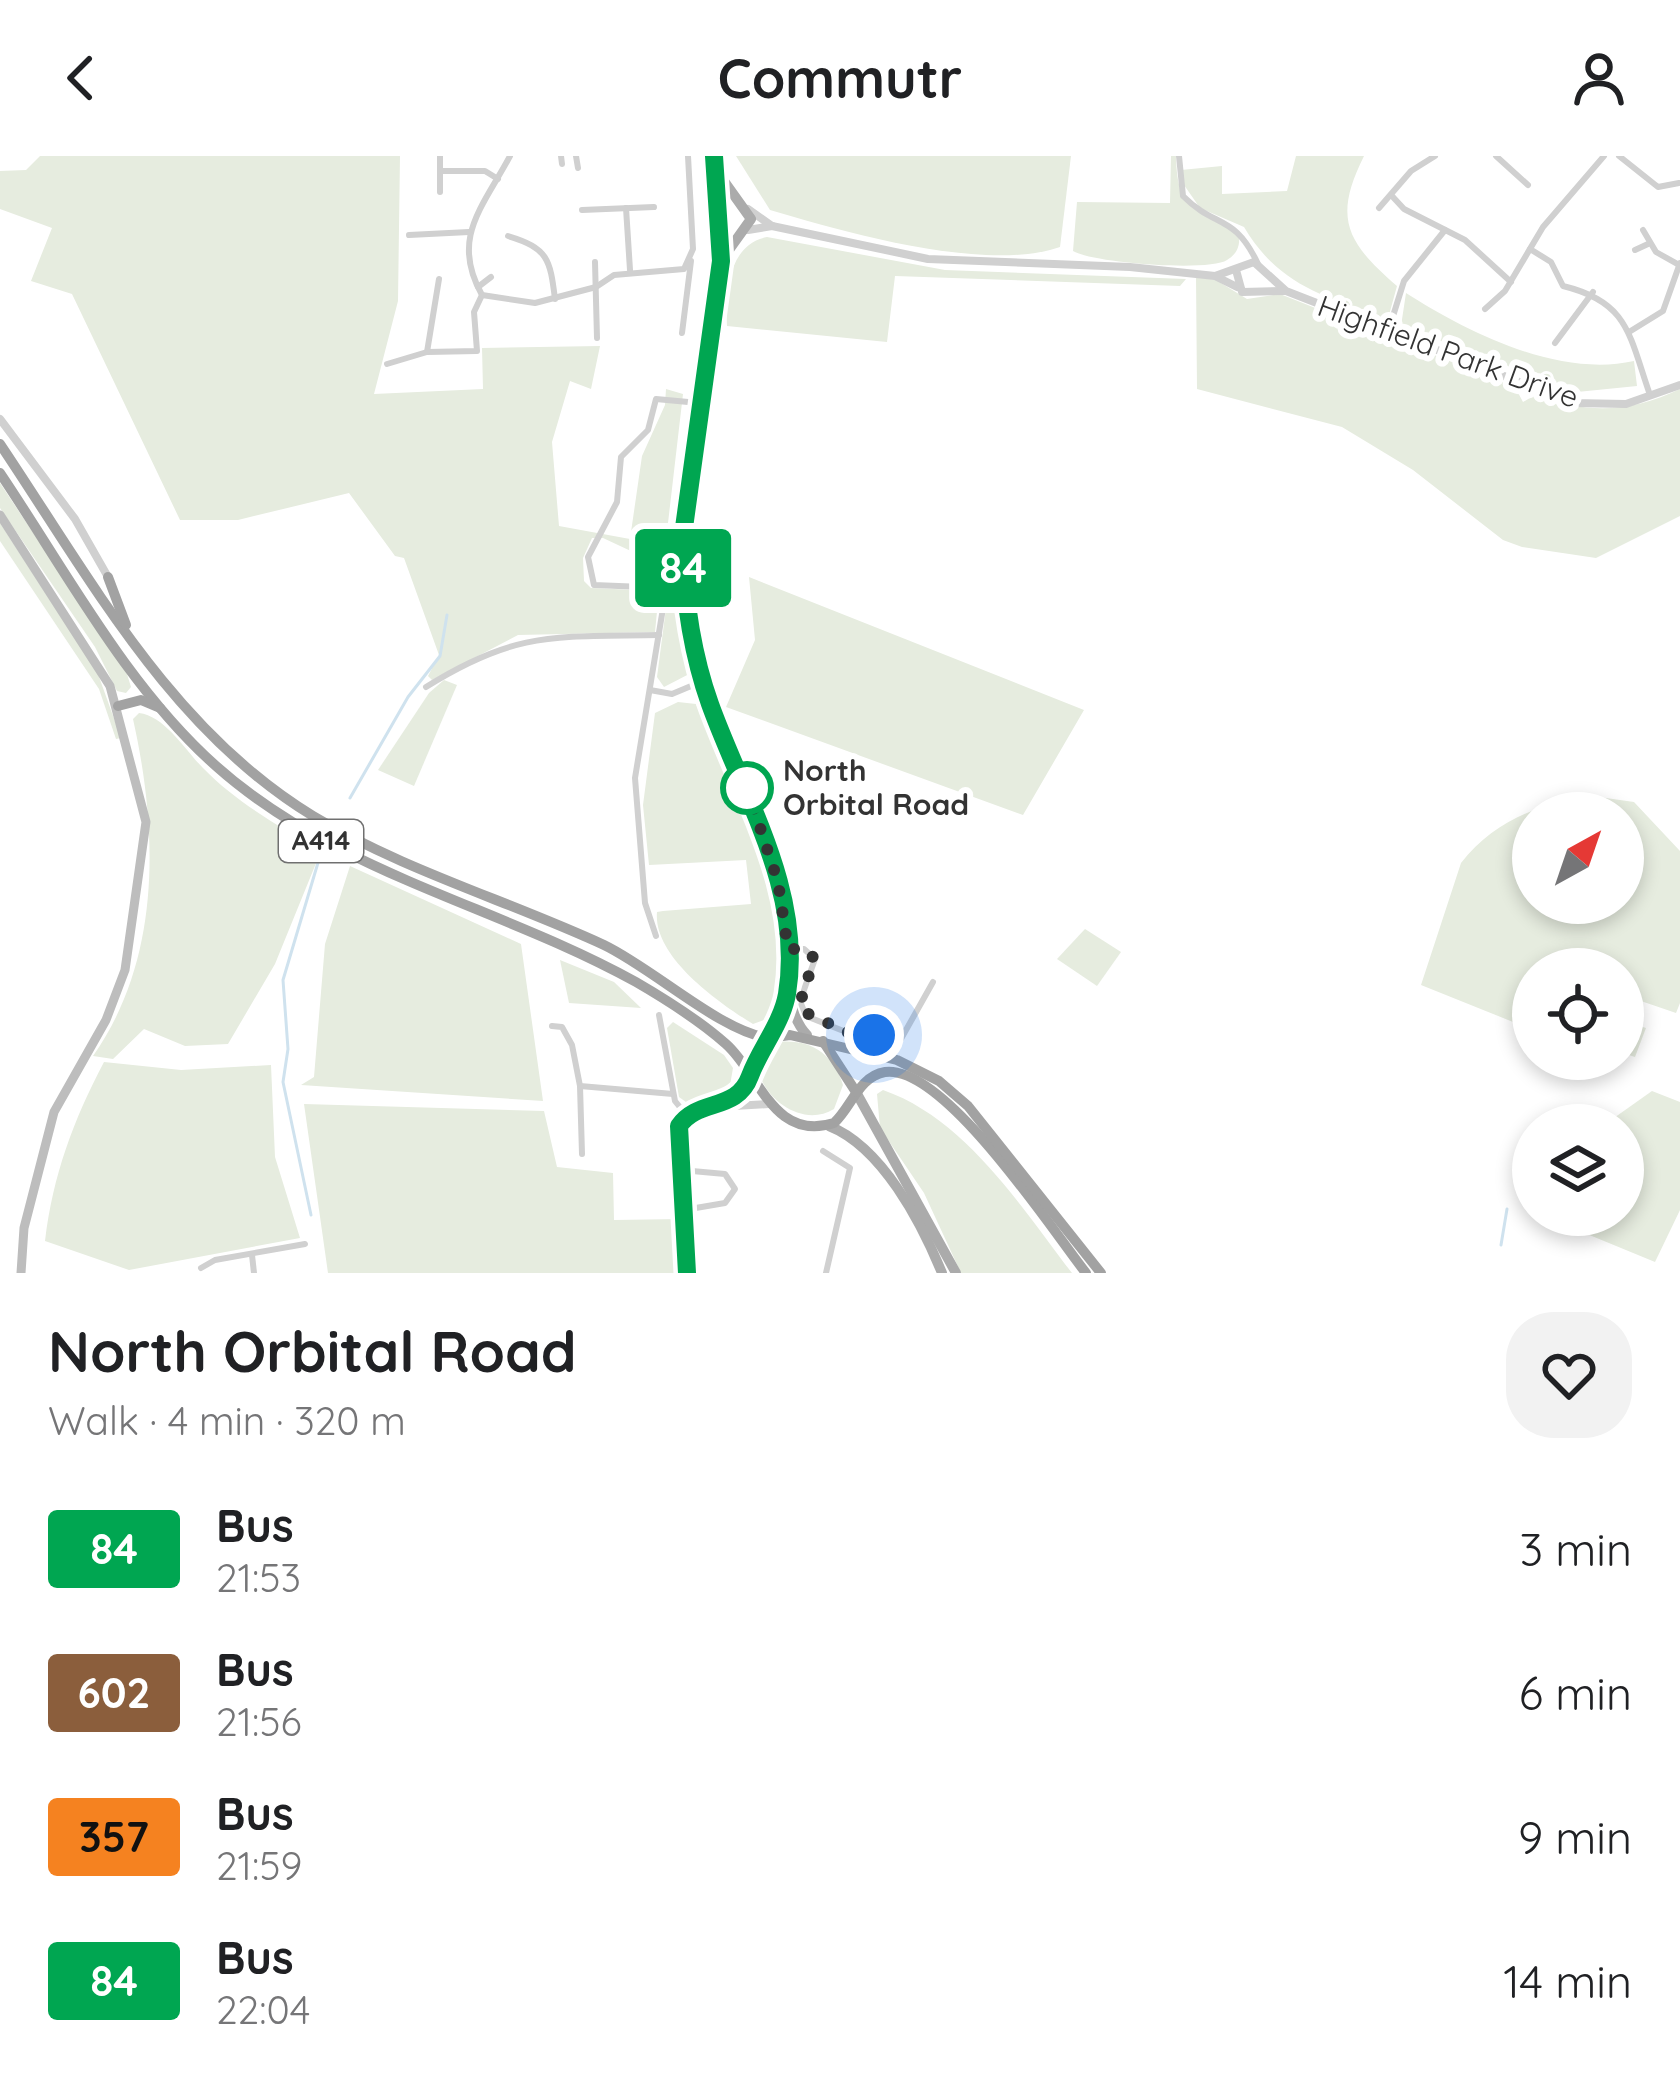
<!DOCTYPE html>
<html lang="en">
<head>
<meta charset="utf-8">
<style>
  :root { --surface:#fff; --page:#f2f2f2; --text:#202124; --muted:#757577 }
  body { margin:0; font-family:Quicksand,sans-serif; background:var(--page); color:var(--text); height:100vh; display:flex; flex-direction:column; font-size:45px; white-space:nowrap }
  * { box-sizing:border-box; margin:0 }
  p { font-size:39px; color:var(--muted) }
  .icon { flex:none; width:66px; height:66px; fill:none; stroke:currentColor; stroke-width:2; stroke-linecap:round; stroke-linejoin:round }
  .map { position:relative; height:1117px; overflow:hidden }
  .details { display:flex; flex-direction:column; background:var(--surface); flex:1 }
  .details>* { flex:none }
  .badge { padding:0 24px; border-radius:9px; font-size:42px; line-height:78px }
  .needle { width:78px; rotate:40deg }
  .fabs { position:absolute; left:1512px; top:636px; display:grid; gap:24px }
  .fabs a { display:grid; place-items:center; width:132px; height:132px; border-radius:50%; background:var(--surface); box-shadow:0 6px 18px #0003; font-size:60px }
  .you { position:absolute; width:60px; height:60px; margin:-30px; border:9px solid #fff; border-radius:50%; background:#1a73e8; box-shadow:0 0 0 18px #1a73e833 }
  .map>.badge { position:absolute; translate:-50% -50%; box-shadow:0 0 0 6px #fff }
  .round { display:grid; place-items:center; flex:none; width:126px; height:126px; border-radius:48px; background:var(--page) }
  .headline { display:flex; align-items:center; justify-content:space-between; height:204px; padding:0 48px }
  h1 { font-size:57px; font-weight:800; line-height:90px }
  ul { padding:0; list-style:none }
  li { display:flex; align-items:center; gap:36px; height:144px; padding:0 48px }
  li div { flex:1 }
  li b { display:block; font-size:45px }
  li em { font-style:normal }
  li .badge { min-width:132px; font-weight:700; text-align:center }
  header { display:flex; justify-content:space-between; align-items:center; height:156px; padding:0 48px; background:var(--surface); font-size:54px; font-weight:800 }
  .map>svg:first-child { display:block }
  .green { fill:#e6ecdf; fill-rule:evenodd }
  .lines { fill:none; stroke-linecap:round; stroke-linejoin:round }
  .stream { stroke:#cfe2ee; stroke-width:3 }
  .minor { stroke:#d0d0d0; stroke-width:6 }
  .tertiary { stroke:#d0d0d0; stroke-width:8 }
  .secondary { stroke:#bdbdbd; stroke-width:9 }
  .primary { stroke:#ababab; stroke-width:10 }
  .trunk { stroke:#a2a2a2; stroke-width:10 }
  .line-casing { stroke:#fff; stroke-width:27 }
  .line { stroke:#00a651; stroke-width:18 }
  .walk { stroke:#333; stroke-width:12; stroke-dasharray:0 21.6 }
  .stop-dot { fill:#fff; stroke:#00a651; stroke-width:6 }
  .labels { text-anchor:middle; stroke-width:12; stroke-linejoin:round; paint-order:stroke }
  .shield { fill:#fff; stroke:#707070; stroke-width:3 }
  .shield-label { font-size:27px; font-weight:bold; fill:#333 }
  .street-label { font-size:30px; fill:#333; stroke:#fff }
  .stop-label { font-size:30px; font-weight:bold; fill:#333; stroke:#fff; text-anchor:start }
</style>
</head>
<body>
<header><svg class="icon" aria-label="back" viewBox="0 0 24 24"><path d="M15 5l-7 7 7 7"/></svg>Commutr<svg class="icon" aria-label="person" viewBox="0 0 24 24"><circle cx="12" cy="8" r="4"/><path d="M4 21q1-7 8-7t8 7"/></svg></header>
<div class="map">
<svg width="1680" height="1117" viewBox="0 0 1680 1117">
  <rect width="100%" height="100%" fill="#fff"/>
  <g class="green">
    <polygon points="40,0 400,0 398,145 374,238 483,233 482,192 600,190 591,233 570,225 552,286 559,370 630,383 642,300 665,249 666,233 683,238 663,410 603,382 592,382 583,402 584,425 591,432 659,435 655,476 518,479 432,524 428,520 439,499 404,402 395,400 349,337 238,364 180,364 72,138 31,125 52,72 0,53 0,15 26,14"/>
    <path d="M736,0H1071L1060,91C986,117 844,76 770,54Z"/>
    <path d="M1171,0H1176C1177,62 1200,49 1239,80C1240,90 1237,98 1227,104C1209,116 1093,107 1073,95L1077,46L1170,47Z"/>
    <path d="M1296,0H1364C1333,62 1346,86 1397,130L1389,159L1384,162C1320,139 1278,128 1244,71L1200,52L1184,29L1181,14L1222,10V38L1287,35Z"/>
    <path d="M767,81L945,114L1186,123L1180,130L895,120L887,186L727,170C725,138 728,88 767,81Z"/>
    <path d="M1196,120L1216,124L1247,143L1280,138L1515,231L1523,246L1535,239C1587,258 1630,257 1680,233V360L1596,402L1522,391L1503,384L1413,314L1342,271L1197,233Z"/>
    <path d="M1406,137C1467,176 1558,222 1634,205L1637,230L1577,236L1401,170Z"/>
    <polygon points="0,327 127,518 131,531 126,537 117,535 95,491 0,352"/>
    <polygon points="0,367 98,518 121,582 116,583 99,533 0,385"/>
    <polygon points="673,399 693,516 664,531 657,521"/>
    <polygon points="749,421 1084,554 1023,659 726,551 755,484"/>
    <polygon points="444,524 457,529 414,630 378,614 429,537"/>
    <path d="M678,546L696,548C732,631 803,771 769,862L753,868C719,847 653,801 657,756L663,755L751,748L746,704L649,709L643,649L655,557Z"/>
    <path d="M139,557C165,560 185,594 203,612C237,647 279,670 321,695L275,808L228,888L185,890L144,873L113,903L93,900C162,802 158,675 133,563Z"/>
    <path d="M1585,639L1634,646L1680,695V847L1676,857L1638,844L1630,867L1646,872L1635,901L1623,897V813H1533V874L1421,829L1461,707C1493,666 1536,650 1585,639ZM1533,657H1623V747H1533Z"/>
    <polygon points="350,710 521,788 543,945 301,929 314,921 325,788"/>
    <polygon points="1085,773 1121,796 1097,830 1057,803"/>
    <polygon points="560,804 614,826 641,852 569,847"/>
    <polygon points="673,866 724,899 733,912 729,935 686,946 679,941 667,872"/>
    <path d="M779,886C811,883 833,898 843,929L834,953C803,972 763,944 757,910L766,891Z"/>
    <path d="M104,906L181,914L271,909L275,1001L300,1082L129,1114L45,1085C53,1019 73,965 104,906Z"/>
    <path d="M883,934C966,963 1021,1051 1072,1117H961L924,1037L880,972L877,938Z"/>
    <polygon points="1652,935 1680,946 1680,1054 1655,1106 1570,1071 1577,1059 1623,1059 1623,969 1604,969"/>
    <polygon points="304,948 544,955 557,1011 613,1017 614,1064 680,1063 680,1117 328,1117"/>
  </g>
  <g class="lines">
    <g class="stream">
      <polyline points="350,642 408,541 440,500 447,459"/>
      <polyline points="311,1059 283,926 288,893 283,824 320,700"/>
      <polyline points="1501,1089 1507,1053"/>
    </g>
    <g class="minor">
      <polyline points="440,0 440,36"/>
      <path d="M510,0C483,51 450,82 482,139L535,147L596,131L614,119L684,113L693,93L688,0"/>
      <polyline points="561,0 562,8"/>
      <polyline points="576,0 578,12"/>
      <path d="M1179,0L1183,40C1216,73 1234,57 1258,108"/>
      <polyline points="1496,0 1528,29"/>
      <polyline points="1619,0 1658,31 1679,27"/>
      <polyline points="441,15 485,15 498,23"/>
      <polyline points="1392,40 1404,53 1465,84 1511,126"/>
      <polyline points="626,52 630,114"/>
      <polyline points="1379,52 1411,15 1435,0"/>
      <polyline points="582,54 654,51"/>
      <polyline points="1643,74 1656,96 1679,109"/>
      <polyline points="409,79 469,76"/>
      <path d="M508,80C548,92 550,103 555,143"/>
      <path d="M1530,93L1551,106L1563,130C1629,146 1629,179 1650,239"/>
      <polyline points="1635,94 1648,88"/>
      <polyline points="595,106 597,182"/>
      <polyline points="439,123 427,196 477,195 474,156 482,139"/>
      <polyline points="478,131 491,121"/>
      <polyline points="1485,153 1505,135 1543,71 1604,0"/>
      <polyline points="1388,176 1404,125 1445,74"/>
      <polyline points="1629,176 1663,155 1680,107"/>
      <polyline points="682,177 691,105"/>
      <polyline points="1555,187 1593,136"/>
      <polyline points="387,208 427,196"/>
      <polyline points="667,432 594,429 588,401 617,346 621,301 648,274 656,243 699,247"/>
      <path d="M426,531C517,474 556,481 659,479"/>
      <polyline points="650,534 672,538 703,525"/>
      <polyline points="656,780 645,747 635,622 667,428"/>
      <polyline points="788,793 804,793 815,803 800,845 806,860 856,880 889,877 900,883"/>
      <polyline points="659,859 675,945 687,960"/>
      <polyline points="552,870 562,871 572,889 580,930 673,938"/>
      <polyline points="897,890 933,826"/>
      <polyline points="580,930 582,998"/>
      <polyline points="823,995 850,1012 826,1117"/>
      <polyline points="681,1014 725,1018 735,1033 725,1047 684,1054"/>
      <polyline points="252,1099 254,1117"/>
      <polyline points="201,1112 215,1104 305,1088"/>
    </g>
    <g class="tertiary">
      <polyline points="748,53 772,70 928,103 1130,111 1215,120 1237,131"/>
      <polyline points="748,74 772,70"/>
      <polyline points="1236,114 1242,136 1284,135"/>
      <polyline points="1215,120 1254,106 1286,135 1573,247 1626,248 1680,229"/>
      <polyline points="0,263 75,363 108,421"/>
      <polyline points="731,945 750,920"/>
      <polyline points="687,1117 679,971 700,952 769,948"/>
    </g>
    <polyline class="secondary" points="0,359 110,530 146,666 125,814 106,864 54,956 24,1072 21,1117"/>
    <g class="primary">
      <path d="M714,0L721,105L682,386C684,441 691,496 710,548C733,612 769,670 780,738C788,781 778,849 807,879"/>
      <polyline points="716,14 751,63 721,105"/>
      <polyline points="771,880 787,843"/>
      <polyline points="856,936 956,1117"/>
      <path d="M829,970C882,991 921,1066 942,1117"/>
    </g>
    <g class="trunk">
      <path d="M0,288C90,422 171,574 313,660C403,714 509,745 604,789C654,813 720,875 768,882"/>
      <path d="M0,317C66,415 127,531 216,610C337,718 497,749 636,826C667,844 699,864 726,888C760,918 773,986 834,967C851,952 859,920 885,916C944,908 1052,1074 1086,1117"/>
      <polyline points="108,421 126,469"/>
      <polyline points="118,550 141,544 160,552"/>
      <polyline points="823,885 856,936"/>
      <polyline points="750,920 768,882 790,879 897,904 939,925 968,950 1101,1117"/>
    </g>
  </g>
  <g class="lines">
    <g class="line-casing">
      <path id="line" d="M687,1117L679,970C698,942 737,956 750,920C760,893 782,867 787,838C804,735 743,640 710,548C691,495 684,441 682,386L721,105L714,0"/>
    </g>
    <use href="#line" class="line"/>
    <polyline class="walk" points="747,632 778,726 788,793 804,793 815,803 802,838 802,855 856,880 874,879"/>
  </g>
  <circle class="stop-dot" cx="747" cy="632" r="24"/>
  <g class="labels">
    <rect class="shield" x="279" y="664" width="84" height="42" rx="9"/>
    <g class="shield-label">
      <text x="321" y="694">A414</text>
    </g>
    <g class="street-label">
      <text transform="translate(1448 196) rotate(20)" y="10">Highfield Park Drive</text>
    </g>
    <g class="stop-label">
      <text x="783" y="625">North<tspan x="783" dy="34">Orbital Road</tspan></text>
    </g>
  </g>
</svg>
<div class="fabs">
<a><svg class="needle" viewBox="-14 -14 28 28"><path d="M0-13l5 13h-10z" fill="#e53935"/><path d="M0 13l5-13h-10z" fill="#757577"/></svg></a>
<a><svg class="icon" aria-label="locate" viewBox="0 0 24 24"><circle cx="12" cy="12" r="6"/><path d="M12 2v4M12 18v4M2 12h4M18 12h4"/></svg></a>
<a><svg class="icon" aria-label="layers" viewBox="0 0 24 24"><path d="M12 4l9 5-9 5-9-5zM3 14l9 5 9-5"/></svg></a>
</div>
<div class="you" style="left:874px;top:879px"></div>
<b class="badge" style="left:683px;top:412px;background:#00a651;color:#fff">84</b>
</div>
<section class="details">
<div class="headline"><div><h1>North Orbital Road</h1><p>Walk · 4 min · 320 m</p></div><a class="round"><svg class="icon" aria-label="heart" viewBox="0 0 24 24"><path d="M12 20l-8-8c-3-5 5-10 8-4 3-6 11-1 8 4z"/></svg></a></div>
<ul>
<li><span class="badge" style="background:#00a651;color:#fff">84</span><div><b>Bus</b><p>21:53</p></div><em>3 min</em></li>
<li><span class="badge" style="background:#8b5e3c;color:#fff">602</span><div><b>Bus</b><p>21:56</p></div><em>6 min</em></li>
<li><span class="badge" style="background:#f58220;color:#111">357</span><div><b>Bus</b><p>21:59</p></div><em>9 min</em></li>
<li><span class="badge" style="background:#00a651;color:#fff">84</span><div><b>Bus</b><p>22:04</p></div><em>14 min</em></li>
</ul>
</section>
</body>
</html>
